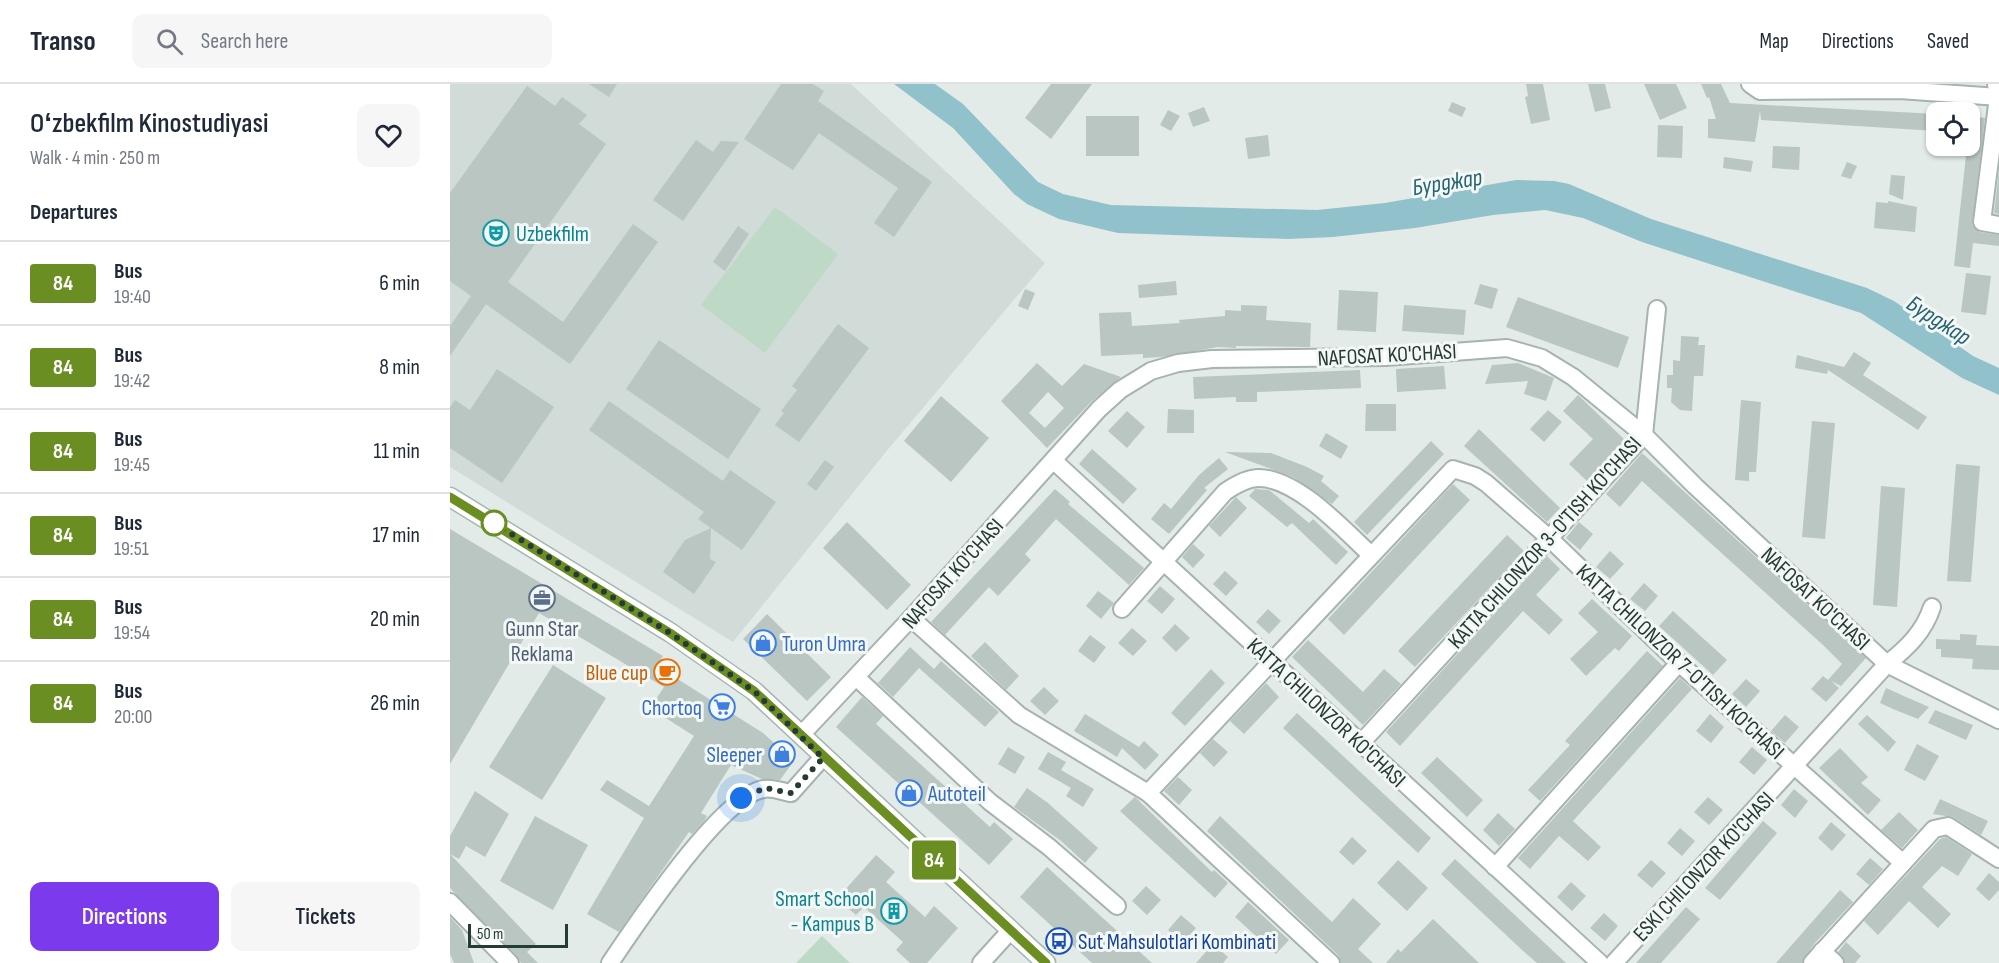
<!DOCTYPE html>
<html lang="en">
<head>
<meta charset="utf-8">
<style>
  :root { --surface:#fff; --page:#f6f6f7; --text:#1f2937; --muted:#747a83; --line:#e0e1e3; --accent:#7c3aed }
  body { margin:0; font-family:"Sofia Sans Condensed",sans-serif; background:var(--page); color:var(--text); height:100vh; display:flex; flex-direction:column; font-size:22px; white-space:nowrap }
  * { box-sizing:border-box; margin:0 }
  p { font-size:20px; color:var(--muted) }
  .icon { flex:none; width:33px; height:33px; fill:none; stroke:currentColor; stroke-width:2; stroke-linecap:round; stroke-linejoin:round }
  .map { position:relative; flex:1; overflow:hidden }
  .drawer { display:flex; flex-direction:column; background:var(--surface); width:450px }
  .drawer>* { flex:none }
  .badge { padding:0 12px; border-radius:4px; font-size:21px; line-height:39px }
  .fabs { position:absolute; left:1476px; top:18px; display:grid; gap:12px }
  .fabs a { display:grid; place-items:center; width:54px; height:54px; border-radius:12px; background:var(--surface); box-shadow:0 2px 4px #0004; font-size:30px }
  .scale { position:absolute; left:18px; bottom:15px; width:100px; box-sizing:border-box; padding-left:6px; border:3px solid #253b35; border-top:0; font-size:16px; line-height:21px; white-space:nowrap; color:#253b35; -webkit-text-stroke:4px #f3f8f6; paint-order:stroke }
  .you { position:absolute; width:30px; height:30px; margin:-15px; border:4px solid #fff; border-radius:50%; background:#1a73e8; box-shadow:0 0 0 9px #1a73e833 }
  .map>.badge { position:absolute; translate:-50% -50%; box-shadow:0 0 0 3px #fff }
  h2 { padding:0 30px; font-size:22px; line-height:54px }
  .round { display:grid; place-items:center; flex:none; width:63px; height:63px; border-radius:12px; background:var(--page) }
  .summary { display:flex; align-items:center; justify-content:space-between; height:102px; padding:0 30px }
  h1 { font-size:28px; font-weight:600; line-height:45px }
  .action { display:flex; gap:12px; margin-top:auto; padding:12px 30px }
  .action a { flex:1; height:69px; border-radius:12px; background:var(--accent); color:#fff; font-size:24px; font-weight:600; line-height:69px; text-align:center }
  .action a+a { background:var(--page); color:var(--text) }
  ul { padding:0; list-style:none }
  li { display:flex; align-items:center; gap:18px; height:84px; padding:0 30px; border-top:2px solid var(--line) }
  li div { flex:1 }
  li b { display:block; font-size:22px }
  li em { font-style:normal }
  li .badge { min-width:66px; font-weight:700; text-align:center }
  header { display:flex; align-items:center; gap:36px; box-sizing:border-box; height:84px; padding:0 30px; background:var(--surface); border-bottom:2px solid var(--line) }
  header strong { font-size:28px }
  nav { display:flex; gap:33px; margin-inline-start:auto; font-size:21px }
  .search { width:420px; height:54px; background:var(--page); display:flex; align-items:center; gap:15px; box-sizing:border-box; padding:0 21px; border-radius:12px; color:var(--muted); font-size:22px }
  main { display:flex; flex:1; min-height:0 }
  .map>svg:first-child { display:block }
  .built { fill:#d1dbd7 }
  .green { fill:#bedac6 }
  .water { fill:#91c1ca }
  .building { fill:#b9c6c1; fill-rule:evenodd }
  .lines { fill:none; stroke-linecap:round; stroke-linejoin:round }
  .street-casing { stroke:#a6b3af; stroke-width:20 }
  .secondary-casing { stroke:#a3b6af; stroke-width:21 }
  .street { stroke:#fff; stroke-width:16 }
  .secondary { stroke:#fff; stroke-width:18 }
  .line-casing { stroke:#fff; stroke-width:14 }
  .line { stroke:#6b8e23; stroke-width:9 }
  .walk { stroke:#253b35; stroke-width:6; stroke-dasharray:0 10.8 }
  .stop-dot { fill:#fff; stroke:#6b8e23; stroke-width:3 }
  .labels { text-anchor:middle; stroke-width:6; stroke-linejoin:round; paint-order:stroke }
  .culture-label { font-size:22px; fill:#0d838f; stroke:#f3f8f6; text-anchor:start }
  .street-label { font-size:22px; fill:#253b35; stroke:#f3f8f6 }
  .service-label { font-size:22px; fill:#4e5e75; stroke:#f3f8f6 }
  .shop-label { font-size:22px; fill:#366cbe; stroke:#f3f8f6; text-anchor:start }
  .food-label { font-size:22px; fill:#c56008; stroke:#f3f8f6; text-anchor:end }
  .transit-label { font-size:22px; fill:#164399; stroke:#f3f8f6; text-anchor:start }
  .water-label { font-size:24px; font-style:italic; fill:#256370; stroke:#f3f8f6 }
</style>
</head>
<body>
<header>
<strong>Transo</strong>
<div class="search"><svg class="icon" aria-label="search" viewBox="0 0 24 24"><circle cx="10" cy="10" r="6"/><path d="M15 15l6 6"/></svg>Search here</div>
<nav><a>Map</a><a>Directions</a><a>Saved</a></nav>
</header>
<main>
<section class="drawer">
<div class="summary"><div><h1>Oʻzbekfilm Kinostudiyasi</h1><p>Walk · 4 min · 250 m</p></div><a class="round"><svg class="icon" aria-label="heart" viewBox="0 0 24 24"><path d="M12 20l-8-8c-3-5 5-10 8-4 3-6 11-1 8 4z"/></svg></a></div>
<h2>Departures</h2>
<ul>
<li><span class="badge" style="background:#6b8e23;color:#fff">84</span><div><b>Bus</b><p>19:40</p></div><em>6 min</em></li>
<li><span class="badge" style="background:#6b8e23;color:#fff">84</span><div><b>Bus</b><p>19:42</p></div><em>8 min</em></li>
<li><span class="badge" style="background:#6b8e23;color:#fff">84</span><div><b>Bus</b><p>19:45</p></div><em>11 min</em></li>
<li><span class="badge" style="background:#6b8e23;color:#fff">84</span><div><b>Bus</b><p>19:51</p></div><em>17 min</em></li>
<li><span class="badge" style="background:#6b8e23;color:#fff">84</span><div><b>Bus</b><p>19:54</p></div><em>20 min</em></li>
<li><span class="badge" style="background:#6b8e23;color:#fff">84</span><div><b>Bus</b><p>20:00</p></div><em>26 min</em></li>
</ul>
<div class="action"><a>Directions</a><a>Tickets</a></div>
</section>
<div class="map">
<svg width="1549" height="879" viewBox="0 0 1549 879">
  <rect width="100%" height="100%" fill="#e3ebe8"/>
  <polygon class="built" points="0,0 401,0 595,179 435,369 283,558 0,383"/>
  <g class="green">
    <polygon points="325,123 388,170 315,269 251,221"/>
    <polygon points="372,852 400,879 346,879"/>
  </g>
  <polygon class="water" points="444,0 485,0 513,20 588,98 613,110 661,121 867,126 935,119 1066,96 1104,97 1119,100 1201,135 1417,204 1444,217 1523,272 1549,284 1549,311 1512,294 1411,229 1192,158 1133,134 1095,126 1043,131 965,144 883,153 838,155 668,149 609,135 577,120 564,110 503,44"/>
  <g class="building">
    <polygon points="139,0 167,0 159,13"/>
    <polygon points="331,0 363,0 374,7 368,17 482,98 444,153 424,139 448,104 369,49 343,86 294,55"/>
    <polygon points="601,0 642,0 601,55 575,34"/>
    <polygon points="1076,0 1093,0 1100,36 1081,40 1075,13 1078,12"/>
    <polygon points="1138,0 1155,0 1161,24 1145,28"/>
    <polygon points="1194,0 1226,0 1237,24 1210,36"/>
    <polygon points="1251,0 1271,0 1280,19 1486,30 1486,47 1311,36 1310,27 1305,58 1258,54 1258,35 1266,35 1259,13 1257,14"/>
    <polygon points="77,2 105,22 112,13 137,31 129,40 156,60 58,198 113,238 183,140 208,158 120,280 36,220 0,272 0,242 21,212 0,197 0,109"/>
    <polygon points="1002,18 1016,24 1012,33 998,27"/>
    <polygon points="754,23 760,37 743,43 738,29"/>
    <polygon points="718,26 730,32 721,47 710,41"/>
    <rect x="636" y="32" width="53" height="40"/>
    <polygon points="1520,32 1535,34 1522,141 1530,148 1549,151 1549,162 1523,159 1520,184 1504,182 1517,62 1520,62"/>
    <polygon points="1208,41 1233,42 1232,74 1207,73"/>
    <polygon points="818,51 820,72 798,75 795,54"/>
    <polygon points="246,56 263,68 271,57 289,58 233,137 203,116"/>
    <polygon points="1323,62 1350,63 1349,86 1322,84"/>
    <polygon points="1274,73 1303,77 1301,88 1273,84"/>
    <polygon points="1397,78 1407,82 1401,95 1391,92"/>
    <polygon points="1549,88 1549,130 1544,129"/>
    <polygon points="1441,91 1455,92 1453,116 1439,110"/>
    <polygon points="1438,117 1467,123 1465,148 1424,144 1426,118 1438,119"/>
    <polygon points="288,142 299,150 275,187 263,178"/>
    <polygon points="1516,189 1541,192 1536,231 1511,228"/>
    <polygon points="726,197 727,211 689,214 688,201"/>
    <polygon points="1030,200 1048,205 1042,225 1024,220"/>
    <polygon points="575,205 585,209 578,226 568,222"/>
    <polygon points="889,206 928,208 926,248 887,246"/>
    <polygon points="1068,213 1179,253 1168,284 1056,243"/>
    <polygon points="791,221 817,222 816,236 861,239 860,263 786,262 786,264 768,263 711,273 693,274 693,270 651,272 649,229 681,228 682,242 730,239 729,236 775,232 775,226 791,227"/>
    <polygon points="954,221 1016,226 1014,251 952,247"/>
    <polygon points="388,240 419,264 349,358 325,341 334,329 331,327 347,306 342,302"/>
    <polygon points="1231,252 1249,253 1248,261 1255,261 1253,292 1244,292 1242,327 1230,326 1221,318 1222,304 1217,304 1217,291 1223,291 1223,276 1230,277"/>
    <polygon points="209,256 311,325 278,375 176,305"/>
    <polygon points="1404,268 1421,279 1413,291 1477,333 1468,346 1378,286 1377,290 1345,284 1347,271 1394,283"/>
    <path d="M587,279L612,302L634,280L671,293L642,317L597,364L551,317ZM598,308L614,324L595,344L579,329Z"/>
    <polygon points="1068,279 1104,294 1096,317 1074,310 1078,297 1035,300 1042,281"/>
    <polygon points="994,282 996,305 947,308 946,285"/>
    <polygon points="47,285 104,323 52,399 0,364 0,323 5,316 20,326"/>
    <polygon points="910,286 911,304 807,308 807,318 786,318 786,313 744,315 743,293"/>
    <polygon points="1128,311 1175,356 1137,397 1119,380 1143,355 1113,327"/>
    <polygon points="491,312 539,354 501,398 454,357"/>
    <polygon points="1291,316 1311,318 1306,388 1299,388 1299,397 1285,396"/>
    <polygon points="159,317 273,397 280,386 326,418 292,466 248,435 254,428 139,346"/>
    <polygon points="916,320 946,320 946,347 915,347"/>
    <polygon points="718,325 744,326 744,349 717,349"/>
    <polygon points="1098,326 1112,338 1094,358 1080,345"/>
    <polygon points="677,327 695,343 677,364 658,347"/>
    <polygon points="1362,337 1385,339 1375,455 1352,453"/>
    <polygon points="1029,345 1110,424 1097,438 1014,362"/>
    <polygon points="876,349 898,362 891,375 869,362"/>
    <polygon points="981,357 994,370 917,451 904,438"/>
    <polygon points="642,365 687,405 673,420 629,380"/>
    <polygon points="775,368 821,369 857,383 874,392 871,397 889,412 882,420 843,393"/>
    <polygon points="1192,369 1416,574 1391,602 1381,597 1389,604 1376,618 1361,605 1373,592 1378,596 1392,580 1373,561 1192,397 1170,423 1156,410"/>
    <polygon points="769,374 778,385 754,404 757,406 719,450 701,435 714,419 721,425 749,391"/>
    <polygon points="375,376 384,383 366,407 357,400"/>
    <polygon points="1506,380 1530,382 1521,498 1497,497"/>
    <polygon points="1003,400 1020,416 894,551 878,535"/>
    <polygon points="1431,402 1455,404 1447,523 1423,521"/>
    <polygon points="605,405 620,418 618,420 694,484 679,501 606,435 575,470 581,476 548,512 539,503 495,551 481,538"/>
    <polygon points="805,405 819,406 859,439 863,435 898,468 886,481 842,439 837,443 799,412"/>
    <polygon points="786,413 797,424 770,453 759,442"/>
    <polygon points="397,438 461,501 437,526 373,464"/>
    <polygon points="1129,438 1143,450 1130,466 1116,454"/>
    <polygon points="261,444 260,475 266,478 244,510 213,488 235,456"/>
    <polygon points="0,445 213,572 207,582 313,649 344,677 330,696 312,695 281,681 251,729 257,732 254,737 242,750 239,748 169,848 137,830 194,734 150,706 157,696 199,722 244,652 200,624 214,603 89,529 0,680"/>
    <polygon points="1057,451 1074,467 965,583 948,567"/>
    <polygon points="743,460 755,471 743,484 732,473"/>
    <polygon points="1160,467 1174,480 1160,495 1146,483"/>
    <polygon points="1097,472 1110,485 1086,511 1113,536 1099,551 1073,527 950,662 936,648"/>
    <polygon points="775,487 788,499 776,512 763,500"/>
    <polygon points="1194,499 1208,512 1195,527 1180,515"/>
    <polygon points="710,502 725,515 712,530 697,517"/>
    <polygon points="648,507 664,519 651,535 636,522"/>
    <polygon points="1142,515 1182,552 1169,567 1165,564 1136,592 1120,575 1148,548 1128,529"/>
    <polygon points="818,525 831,537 819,550 806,538"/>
    <polygon points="1223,527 1277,576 1263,591 1209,542"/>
    <polygon points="317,530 381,593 357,617 293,555"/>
    <polygon points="725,540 740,554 726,568 712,554"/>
    <polygon points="682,544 697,557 683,572 668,559"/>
    <polygon points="1510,550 1527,551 1526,561 1549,562 1549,586 1522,585 1523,575 1491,573 1491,565 1486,565 1486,555 1510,556"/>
    <polygon points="640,551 656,563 644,579 628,567"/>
    <polygon points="858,556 913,608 934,585 951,600 913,641 842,573"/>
    <polygon points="535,558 569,592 556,606 521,572"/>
    <polygon points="460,563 484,585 491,577 549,628 535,643 469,584 443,613 428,599"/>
    <polygon points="1197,567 1213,582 1090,717 1078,706 1120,661 1115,657"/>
    <polygon points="103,581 156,614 92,716 39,683"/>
    <polygon points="761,585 775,599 735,642 721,629"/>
    <polygon points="1230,594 1242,605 1123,737 1151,763 1138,777 1109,752 1080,785 1068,774"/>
    <polygon points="1296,595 1310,607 1296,623 1282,610"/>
    <polygon points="816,599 829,613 794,650 780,637"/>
    <polygon points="594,603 609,617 595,631 580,617"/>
    <polygon points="1436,604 1456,613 1479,623 1468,635 1443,625 1430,619"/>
    <polygon points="412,613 433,632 426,640 540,743 544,738 563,755 539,781 386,643"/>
    <polygon points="1485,626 1523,641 1516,656 1478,639"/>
    <polygon points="847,629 981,754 968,769 833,644"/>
    <polygon points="635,630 689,663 694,657 709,671 695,686 672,664 667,673 624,647"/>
    <polygon points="1260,630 1274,643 1261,659 1246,647"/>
    <polygon points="1335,631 1349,643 1335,659 1321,647"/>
    <polygon points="1417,631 1446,658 1438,668 1408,640"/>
    <polygon points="763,655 778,668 764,683 750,669"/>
    <polygon points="1467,660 1489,672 1475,697 1454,686"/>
    <polygon points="558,663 575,673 565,690 548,680"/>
    <polygon points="1302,663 1317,676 1304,691 1289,678"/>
    <polygon points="1390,664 1418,693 1411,699 1431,716 1418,731 1369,684"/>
    <polygon points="598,668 616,678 611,686 644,705 633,723 616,712 621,704 588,685"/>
    <polygon points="987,673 1033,716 1017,733 971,689"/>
    <polygon points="728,693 742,706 729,721 714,707"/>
    <polygon points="577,704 598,719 648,764 635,779 611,757 564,723"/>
    <polygon points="1344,705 1358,717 1345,734 1331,721"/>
    <polygon points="25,707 59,730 35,773 16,762 9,775 0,770 0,752"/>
    <polygon points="685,713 762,788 764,786 778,799 765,814 670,727"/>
    <polygon points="1258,713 1273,726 1259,741 1244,728"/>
    <polygon points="1490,715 1538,737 1531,751 1503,733 1483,730"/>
    <polygon points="1449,728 1468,746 1452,764 1431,746"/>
    <polygon points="1048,729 1065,745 1049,762 1033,746"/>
    <polygon points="85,732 138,761 103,826 50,797"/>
    <polygon points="770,732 882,838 903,814 931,840 908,865 923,879 891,879 888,871 757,747"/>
    <polygon points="1313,737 1327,749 1270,816 1255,804"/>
    <polygon points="1381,738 1396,751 1382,767 1368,754"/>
    <polygon points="1230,744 1245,757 1232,772 1217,759"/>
    <polygon points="902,753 917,767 903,781 889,768"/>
    <polygon points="1496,753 1522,770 1508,792 1492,782 1472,803 1501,830 1488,844 1459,817 1428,851 1414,837 1490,755"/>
    <polygon points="0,770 86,860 77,868 88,879 71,879 67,872 0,804"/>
    <polygon points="426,771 445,788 436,798 475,833 484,822 508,844 477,879 460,879 446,866 453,858 414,823 406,831 387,815"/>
    <polygon points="1420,774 1433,785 1419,801 1406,790"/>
    <polygon points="1005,775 1020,789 1116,879 1087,879 1071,865 991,790"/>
    <polygon points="948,776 978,804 957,827 927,799"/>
    <polygon points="1201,776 1216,789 1202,804 1187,791"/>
    <polygon points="597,783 702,879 642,879 570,813"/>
    <polygon points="1539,789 1549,798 1549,806 1539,817 1526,805"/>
    <polygon points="1121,798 1136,812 1122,827 1107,813"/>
    <polygon points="696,802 711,816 697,831 682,817"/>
    <polygon points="1390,806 1403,818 1364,860 1352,879 1326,879"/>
    <polygon points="798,818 839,856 826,870 785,833"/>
    <polygon points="1236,823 1250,835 1236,851 1211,879 1186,879"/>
    <polygon points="1154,829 1168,842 1155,857 1140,844"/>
    <polygon points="731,831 746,844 732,859 718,846"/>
    <polygon points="0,833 12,846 24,879 4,879 0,870"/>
    <polygon points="983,835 1029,879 936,879 948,865 951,868"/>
    <polygon points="1396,858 1411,872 1405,879 1395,879 1388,868"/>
    <polygon points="763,860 778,873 773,879 746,879"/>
  </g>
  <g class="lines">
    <g class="street-casing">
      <g id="street">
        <polyline points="1300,0 1310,7 1449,6 1549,13"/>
        <polyline points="1546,0 1548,13 1532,138 1549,141"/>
        <polyline points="604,377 1150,879"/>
        <path d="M672,525L775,408C785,401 797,394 809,394C847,394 894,446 920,470"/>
        <polyline points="461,534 569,631 698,709 881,879"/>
        <polyline points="406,593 540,718 599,763 667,822"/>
        <polyline points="351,651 461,534 649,325 670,306 701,287 728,279 762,275 936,273 1057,264 1092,274 1123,293 1194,351 1245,402 1437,580 1549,636"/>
        <polyline points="911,659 1194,351 1207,225"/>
        <polyline points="698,709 1003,385 1025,392 1036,399 1098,453 1229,579 1453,779"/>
        <polyline points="1045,783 1229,579"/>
        <polyline points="0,818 60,879"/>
        <polyline points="1372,867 1385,879"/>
        <path d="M160,879C185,842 272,711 314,705C322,703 333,708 341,709L373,673"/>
        <polyline points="531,879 560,847"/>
        <path d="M1164,879L1437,580C1457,564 1474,548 1482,523"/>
        <polyline points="1362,879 1484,745 1498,742 1549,775"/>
      </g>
    </g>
    <g class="secondary-casing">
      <polyline id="secondary" points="0,413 221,549 304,607 596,879"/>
    </g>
    <use href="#street" class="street"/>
    <use href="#secondary" class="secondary"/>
  </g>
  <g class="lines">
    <g class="line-casing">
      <polyline id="line" points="0,413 220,549 304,607 596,879"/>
    </g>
    <use href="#line" class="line"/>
    <polyline class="walk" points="44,439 220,549 304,607 373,674 341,709 315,704 291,714"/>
  </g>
  <defs>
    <g id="theatre-ring" transform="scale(1.35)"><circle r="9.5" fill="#f3f8f6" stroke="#0f9aa8" stroke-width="1.5"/><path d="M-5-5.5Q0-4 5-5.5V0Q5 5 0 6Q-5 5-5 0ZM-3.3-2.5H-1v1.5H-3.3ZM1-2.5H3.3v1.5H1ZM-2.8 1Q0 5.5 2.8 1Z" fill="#0f9aa8"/></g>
    <g id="office-ring" transform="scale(1.35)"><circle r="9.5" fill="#f3f8f6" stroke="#5c6f8a" stroke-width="1.5"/><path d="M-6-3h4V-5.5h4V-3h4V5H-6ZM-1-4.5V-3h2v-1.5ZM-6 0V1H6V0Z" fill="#5c6f8a"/></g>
    <g id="shop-ring" transform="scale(1.35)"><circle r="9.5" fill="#f3f8f6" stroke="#3f7fe0" stroke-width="1.5"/><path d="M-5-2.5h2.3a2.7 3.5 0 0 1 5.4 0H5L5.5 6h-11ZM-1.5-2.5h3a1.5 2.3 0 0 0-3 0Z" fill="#3f7fe0"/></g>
    <g id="cafe-ring" transform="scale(1.35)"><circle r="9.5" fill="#f3f8f6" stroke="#e8710a" stroke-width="1.5"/><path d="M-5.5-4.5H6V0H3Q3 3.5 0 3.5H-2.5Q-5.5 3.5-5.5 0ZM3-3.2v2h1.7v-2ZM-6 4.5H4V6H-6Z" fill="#e8710a"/></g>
    <g id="supermarket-ring" transform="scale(1.35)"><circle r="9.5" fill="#f3f8f6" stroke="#3f7fe0" stroke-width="1.5"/><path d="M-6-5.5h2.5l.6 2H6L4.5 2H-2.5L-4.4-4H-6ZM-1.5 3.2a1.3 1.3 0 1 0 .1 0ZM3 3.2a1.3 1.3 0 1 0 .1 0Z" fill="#3f7fe0"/></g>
    <g id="building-ring" transform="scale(1.35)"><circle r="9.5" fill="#f3f8f6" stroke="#0f9aa8" stroke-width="1.5"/><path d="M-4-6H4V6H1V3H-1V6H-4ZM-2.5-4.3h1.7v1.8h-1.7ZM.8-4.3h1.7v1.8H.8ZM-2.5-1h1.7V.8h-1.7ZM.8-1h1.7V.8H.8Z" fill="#0f9aa8"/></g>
    <g id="bus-ring" transform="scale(1.35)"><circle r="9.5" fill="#f3f8f6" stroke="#1a4fb4" stroke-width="1.5"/><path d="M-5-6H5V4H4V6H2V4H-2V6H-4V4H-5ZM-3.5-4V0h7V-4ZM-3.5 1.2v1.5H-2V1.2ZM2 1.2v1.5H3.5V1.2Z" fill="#1a4fb4"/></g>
  </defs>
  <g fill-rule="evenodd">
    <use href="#theatre-ring" x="46" y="149"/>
    <use href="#office-ring" x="92" y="514"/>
    <use href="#shop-ring" x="313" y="559"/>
    <use href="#cafe-ring" x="217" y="588"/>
    <use href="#supermarket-ring" x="272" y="623"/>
    <use href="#shop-ring" x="332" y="670"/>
    <use href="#shop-ring" x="459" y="709"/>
    <use href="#building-ring" x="444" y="827"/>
    <use href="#bus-ring" x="609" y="857"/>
  </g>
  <circle class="stop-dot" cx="44" cy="439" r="12"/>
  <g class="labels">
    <g class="culture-label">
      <text x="66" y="157">Uzbekfilm</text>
      <text x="424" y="822" text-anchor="end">Smart School<tspan x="424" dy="25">- Kampus B</tspan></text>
    </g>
    <g class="street-label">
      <text transform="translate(937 270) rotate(-3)" y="8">NAFOSAT KO'CHASI</text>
      <text transform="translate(1094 458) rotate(-48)" y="8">KATTA CHILONZOR 3-O'TISH KO'CHASI</text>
      <text transform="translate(502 489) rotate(-48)" y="8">NAFOSAT KO'CHASI</text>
      <text transform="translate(1366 514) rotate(43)" y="8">NAFOSAT KO'CHASI</text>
      <text transform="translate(1231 577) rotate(43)" y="8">KATTA CHILONZOR 7-O'TISH KO'CHASI</text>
      <text transform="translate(877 628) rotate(43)" y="8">KATTA CHILONZOR KO'CHASI</text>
      <text transform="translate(1253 782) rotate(-47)" y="8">ESKI CHILONZOR KO'CHASI</text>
    </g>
    <g class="service-label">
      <text x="92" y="552">Gunn Star<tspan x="92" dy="25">Reklama</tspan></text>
    </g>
    <g class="shop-label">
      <text x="332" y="567">Turon Umra</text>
      <text x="252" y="631" text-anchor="end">Chortoq</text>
      <text x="312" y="678" text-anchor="end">Sleeper</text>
      <text x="478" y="717">Autoteil</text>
    </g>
    <g class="food-label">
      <text x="198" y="596">Blue cup</text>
    </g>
    <g class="transit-label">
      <text x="628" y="865">Sut Mahsulotlari Kombinati</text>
    </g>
    <g class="water-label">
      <text transform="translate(997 98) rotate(-9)" y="8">Бурджар</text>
      <text transform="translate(1489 236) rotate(33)" y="8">Бурджар</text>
    </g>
  </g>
</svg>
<div class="fabs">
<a><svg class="icon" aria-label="locate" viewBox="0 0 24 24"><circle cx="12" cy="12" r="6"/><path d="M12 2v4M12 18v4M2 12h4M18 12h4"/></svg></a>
</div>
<div class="scale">50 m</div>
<div class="you" style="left:291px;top:714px"></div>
<b class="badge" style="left:484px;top:776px;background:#6b8e23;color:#fff">84</b>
</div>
</main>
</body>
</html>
